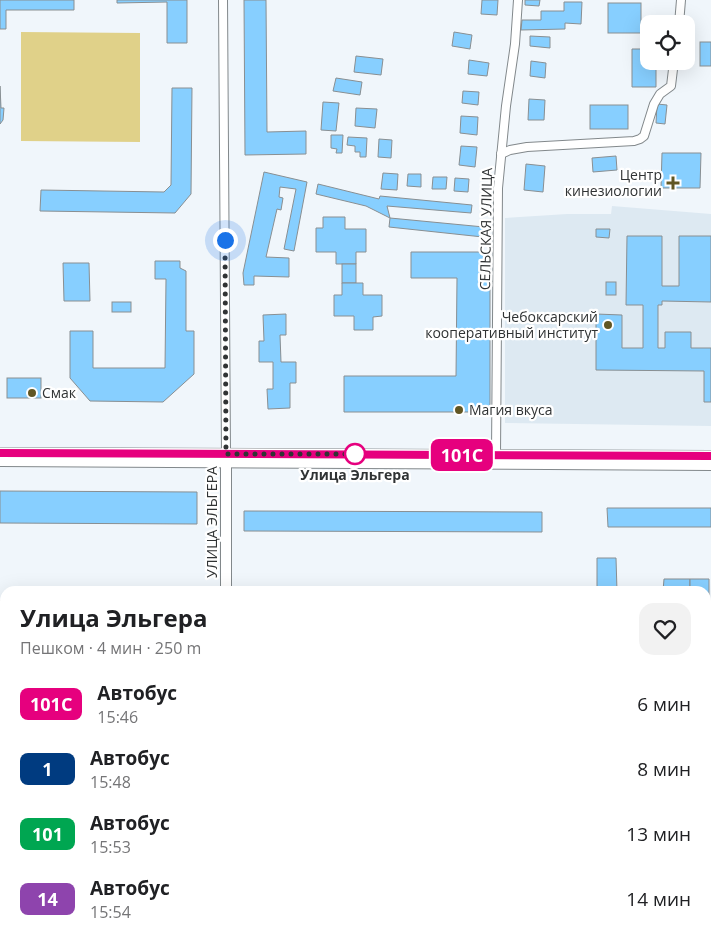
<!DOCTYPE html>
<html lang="ru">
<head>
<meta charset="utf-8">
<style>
  :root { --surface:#fff; --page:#f2f2f2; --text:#202124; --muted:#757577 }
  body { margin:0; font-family:"Open Sans",sans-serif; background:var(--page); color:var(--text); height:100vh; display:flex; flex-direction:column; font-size:19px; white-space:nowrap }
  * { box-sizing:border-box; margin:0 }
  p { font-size:16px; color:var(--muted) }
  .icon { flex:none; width:28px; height:28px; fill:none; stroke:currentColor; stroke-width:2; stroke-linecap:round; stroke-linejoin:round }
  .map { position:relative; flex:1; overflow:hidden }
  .side { position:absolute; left:0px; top:586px; width:711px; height:356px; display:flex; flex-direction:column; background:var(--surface); border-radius:15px 15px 0 0; box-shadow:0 5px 20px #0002 }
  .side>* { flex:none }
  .badge { padding:0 10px; border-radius:8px; font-size:18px; line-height:32px }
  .controls { position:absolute; left:640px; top:15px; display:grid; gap:10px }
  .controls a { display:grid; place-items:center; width:55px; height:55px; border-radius:10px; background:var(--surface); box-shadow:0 5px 20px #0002; font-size:25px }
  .you { position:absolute; width:25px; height:25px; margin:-12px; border:4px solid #fff; border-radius:50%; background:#1a73e8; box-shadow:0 0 0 8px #1a73e833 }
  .map>.badge { position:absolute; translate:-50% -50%; box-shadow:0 0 0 2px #fff }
  .round { display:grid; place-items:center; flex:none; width:52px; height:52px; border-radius:15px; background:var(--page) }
  .head { display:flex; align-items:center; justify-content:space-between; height:85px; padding:0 20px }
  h1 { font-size:24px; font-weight:700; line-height:38px }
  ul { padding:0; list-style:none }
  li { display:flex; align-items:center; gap:15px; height:65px; padding:0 20px }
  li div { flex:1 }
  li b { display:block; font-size:19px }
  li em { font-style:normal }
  li .badge { min-width:55px; font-weight:700; text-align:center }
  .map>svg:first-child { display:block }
  .built { fill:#dde9f2 }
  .green { fill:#e0d189 }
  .building { fill:#87cfff; stroke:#898f92 }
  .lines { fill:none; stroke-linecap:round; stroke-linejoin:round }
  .street-casing { stroke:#82888b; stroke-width:10 }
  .secondary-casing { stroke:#82888b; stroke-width:12 }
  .street { stroke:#fff; stroke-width:8 }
  .secondary { stroke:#fff; stroke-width:10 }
  .line-casing { stroke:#fff; stroke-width:11 }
  .line { stroke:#e6007e; stroke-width:8 }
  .walk { stroke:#303334; stroke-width:5; stroke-dasharray:0 9 }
  .poi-dot { fill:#615623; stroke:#fff; stroke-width:2 }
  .stop-dot { fill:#fff; stroke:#e6007e; stroke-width:2.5 }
  .labels { text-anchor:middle; stroke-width:4.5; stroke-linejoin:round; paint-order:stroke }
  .poi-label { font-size:14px; fill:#303334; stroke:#fff; text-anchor:end }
  .street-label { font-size:14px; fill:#303334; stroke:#fff }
  .stop-label { font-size:14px; font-weight:bold; fill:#303334; stroke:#fff }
</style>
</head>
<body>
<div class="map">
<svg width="711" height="942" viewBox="0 0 711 942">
  <rect width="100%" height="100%" fill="#f0f6fb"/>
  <g class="built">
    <polygon points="612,206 711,214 711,426 505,423 505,218 567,214 611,214"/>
    <rect x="706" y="706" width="5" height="114"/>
    <polygon points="5,748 5,815 0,807 0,750"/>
    <rect x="243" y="938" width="322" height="4"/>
  </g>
  <polygon class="green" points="21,32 140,33 140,142 21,141"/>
  <g class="building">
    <polygon points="0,0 74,0 74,10 6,10 6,29 0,29"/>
    <polygon points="117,0 187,0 187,43 167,43 167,2 117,3"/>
    <polygon points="244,0 266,0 267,132 306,131 306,154 245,155"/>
    <polygon points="482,0 498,0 497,15 481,14"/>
    <polygon points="525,0 540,0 539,6 525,5"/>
    <polygon points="564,2 582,2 581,24 565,23 565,29 521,30 522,20 541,20 541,11 564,11"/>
    <rect x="608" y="3" width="33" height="30"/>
    <polygon points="454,32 472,35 470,49 452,46"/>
    <polygon points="530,36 550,37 550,48 530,46"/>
    <rect x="700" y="42" width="11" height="24"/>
    <polygon points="632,49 649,49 649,61 656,61 656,87 632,87"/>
    <polygon points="356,56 383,59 381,75 354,72"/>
    <polygon points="469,60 489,63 487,76 468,74"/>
    <polygon points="531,61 546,63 545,78 530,76"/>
    <polygon points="336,78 362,82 360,95 333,91"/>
    <polygon points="0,86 1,108 4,108 3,120 0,124"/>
    <polygon points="172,88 192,88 191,194 175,213 40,211 41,190 164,192 171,185"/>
    <polygon points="463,91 479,92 478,105 462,103"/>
    <polygon points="529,99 545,100 544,120 528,120"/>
    <polygon points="323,102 339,103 336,131 321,130"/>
    <polygon points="657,104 667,105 665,124 656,123"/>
    <rect x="590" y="105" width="38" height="24"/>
    <polygon points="356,108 377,109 375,128 355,126"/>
    <polygon points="461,116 478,117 477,135 460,133"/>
    <polygon points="331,135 343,135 342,153 336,153 337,149 331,148"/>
    <polygon points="348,137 367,138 366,157 360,157 360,152 355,152 355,146 347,145"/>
    <polygon points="379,139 392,140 391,158 378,157"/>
    <polygon points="461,146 477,147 475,167 459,165"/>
    <polygon points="662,153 701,153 700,188 661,188"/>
    <polygon points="616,156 617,170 593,172 592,158"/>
    <polygon points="526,164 545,166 543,192 524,190"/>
    <polygon points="264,172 307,182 294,251 284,249 296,189 280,187 279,197 283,198 281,210 277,209 266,257 289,258 289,277 254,276 254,285 244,285 243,273"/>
    <polygon points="383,173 398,174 397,190 381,189"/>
    <polygon points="408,174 421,174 421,187 407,186"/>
    <polygon points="433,177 447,177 446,189 432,189"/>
    <polygon points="455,178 469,179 468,192 454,191"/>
    <polygon points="318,184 379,199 380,196 472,205 471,213 387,206 390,218 366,206 316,194"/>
    <polygon points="323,217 345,217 345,229 366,229 366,252 356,252 356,264 336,264 336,252 316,252 316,228 323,228"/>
    <polygon points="390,218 484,227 483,237 389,227"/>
    <polygon points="596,229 610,229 609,238 596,237"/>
    <polygon points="627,236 662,236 662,286 679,286 679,236 711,236 711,302 662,301 662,305 658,305 658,348 665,348 665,332 691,332 691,348 711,348 711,402 704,402 704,371 596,370 596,314 622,315 622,348 643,348 643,305 626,305"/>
    <polygon points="411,252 490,252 490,412 344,412 344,376 456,376 457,278 411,278"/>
    <polygon points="155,261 180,261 180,268 186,271 186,331 194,331 194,374 163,402 90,401 70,378 70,331 93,331 93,368 165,368 166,279 155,279"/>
    <polygon points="63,263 89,263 90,301 64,301"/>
    <rect x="342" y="264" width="14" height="19"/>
    <rect x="606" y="282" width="10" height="13"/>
    <polygon points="342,283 363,283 363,295 382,295 382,316 373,317 373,330 354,330 354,316 334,316 334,295 342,295"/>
    <rect x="112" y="302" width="19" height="10"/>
    <polygon points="286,314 286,335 280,335 281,362 296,362 296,383 290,383 290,408 268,409 267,389 273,389 273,362 259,362 259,341 264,341 263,315"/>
    <rect x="7" y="378" width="34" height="20"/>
    <polygon points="0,491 197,492 197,524 0,523"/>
    <polygon points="607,508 711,508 711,527 608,527"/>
    <polygon points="244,511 542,512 542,532 244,531"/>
    <polygon points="597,558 616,558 617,591 597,591"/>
    <polygon points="664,579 690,579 690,591 663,591"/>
    <polygon points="690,579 709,579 709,599 706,599 706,591 690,591"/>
    <rect x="0" y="601" width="5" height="24"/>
    <rect x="706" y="677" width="5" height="18"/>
    <rect x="706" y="747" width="5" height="27"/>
    <rect x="706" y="853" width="5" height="18"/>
    <rect x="178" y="938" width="23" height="4"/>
    <polygon points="450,938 511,939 511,942 450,942"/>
    <rect x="511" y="938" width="24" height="4"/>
    <rect x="598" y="938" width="18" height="4"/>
  </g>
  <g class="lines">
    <g class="street-casing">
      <g id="street">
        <polyline points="223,0 226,454"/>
        <polyline points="679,24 681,0"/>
        <polyline points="501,154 510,150 527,147 634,141 640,139 644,136 654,104 660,94 671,86 674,61"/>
        <polyline points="496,455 498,188 506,106 515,44 518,0"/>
        <polyline points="164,938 164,942"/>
      </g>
    </g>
    <g class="secondary-casing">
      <g id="secondary">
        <polyline points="0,453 711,456"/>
        <polyline points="226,457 226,591"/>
        <polyline points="0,461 711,465"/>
        <polyline points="226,942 226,938"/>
      </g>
    </g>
    <use href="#street" class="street"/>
    <use href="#secondary" class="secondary"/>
  </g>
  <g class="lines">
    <g class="line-casing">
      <polyline id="line" points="0,453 711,456"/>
    </g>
    <use href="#line" class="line"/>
    <polyline class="walk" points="225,240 226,454 358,454 355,454"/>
  </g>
  <g class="poi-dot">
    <path d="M670.5 175.5h5v5h5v5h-5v5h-5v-5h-5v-5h5z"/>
    <circle cx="608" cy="325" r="5"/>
    <circle cx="32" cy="393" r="5"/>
    <circle cx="459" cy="410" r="5"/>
  </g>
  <circle class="stop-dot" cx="355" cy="454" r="10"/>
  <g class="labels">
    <g class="poi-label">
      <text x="662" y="180">Центр<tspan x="662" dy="16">кинезиологии</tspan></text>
      <text x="598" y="322">Чебоксарский<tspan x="598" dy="16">кооперативный институт</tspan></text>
      <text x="42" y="398" text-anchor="start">Смак</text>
      <text x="469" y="415" text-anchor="start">Магия вкуса</text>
    </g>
    <g class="street-label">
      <text transform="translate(486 229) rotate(-89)" y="5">СЕЛЬСКАЯ УЛИЦА</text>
      <text transform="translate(212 522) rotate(-90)" y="5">УЛИЦА ЭЛЬГЕРА</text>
    </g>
    <g class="stop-label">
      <text x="355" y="480">Улица Эльгера</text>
    </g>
  </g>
</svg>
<div class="controls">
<a><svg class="icon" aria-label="locate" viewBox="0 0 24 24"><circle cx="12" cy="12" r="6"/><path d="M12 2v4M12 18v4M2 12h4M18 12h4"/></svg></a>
</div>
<div class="you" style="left:225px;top:240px"></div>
<b class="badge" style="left:462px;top:455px;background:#e6007e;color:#fff">101С</b>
<section class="side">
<div class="head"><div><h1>Улица Эльгера</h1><p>Пешком · 4 мин · 250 m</p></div><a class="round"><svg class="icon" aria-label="heart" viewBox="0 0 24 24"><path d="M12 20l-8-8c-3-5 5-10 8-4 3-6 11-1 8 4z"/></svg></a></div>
<ul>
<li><span class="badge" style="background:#e6007e;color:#fff">101С</span><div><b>Автобус</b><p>15:46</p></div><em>6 мин</em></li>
<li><span class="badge" style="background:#003b80;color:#fff">1</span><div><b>Автобус</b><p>15:48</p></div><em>8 мин</em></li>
<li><span class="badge" style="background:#00a651;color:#fff">101</span><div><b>Автобус</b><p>15:53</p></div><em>13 мин</em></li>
<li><span class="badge" style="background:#8e44ad;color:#fff">14</span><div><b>Автобус</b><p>15:54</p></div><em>14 мин</em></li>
</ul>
</section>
</div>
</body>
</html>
